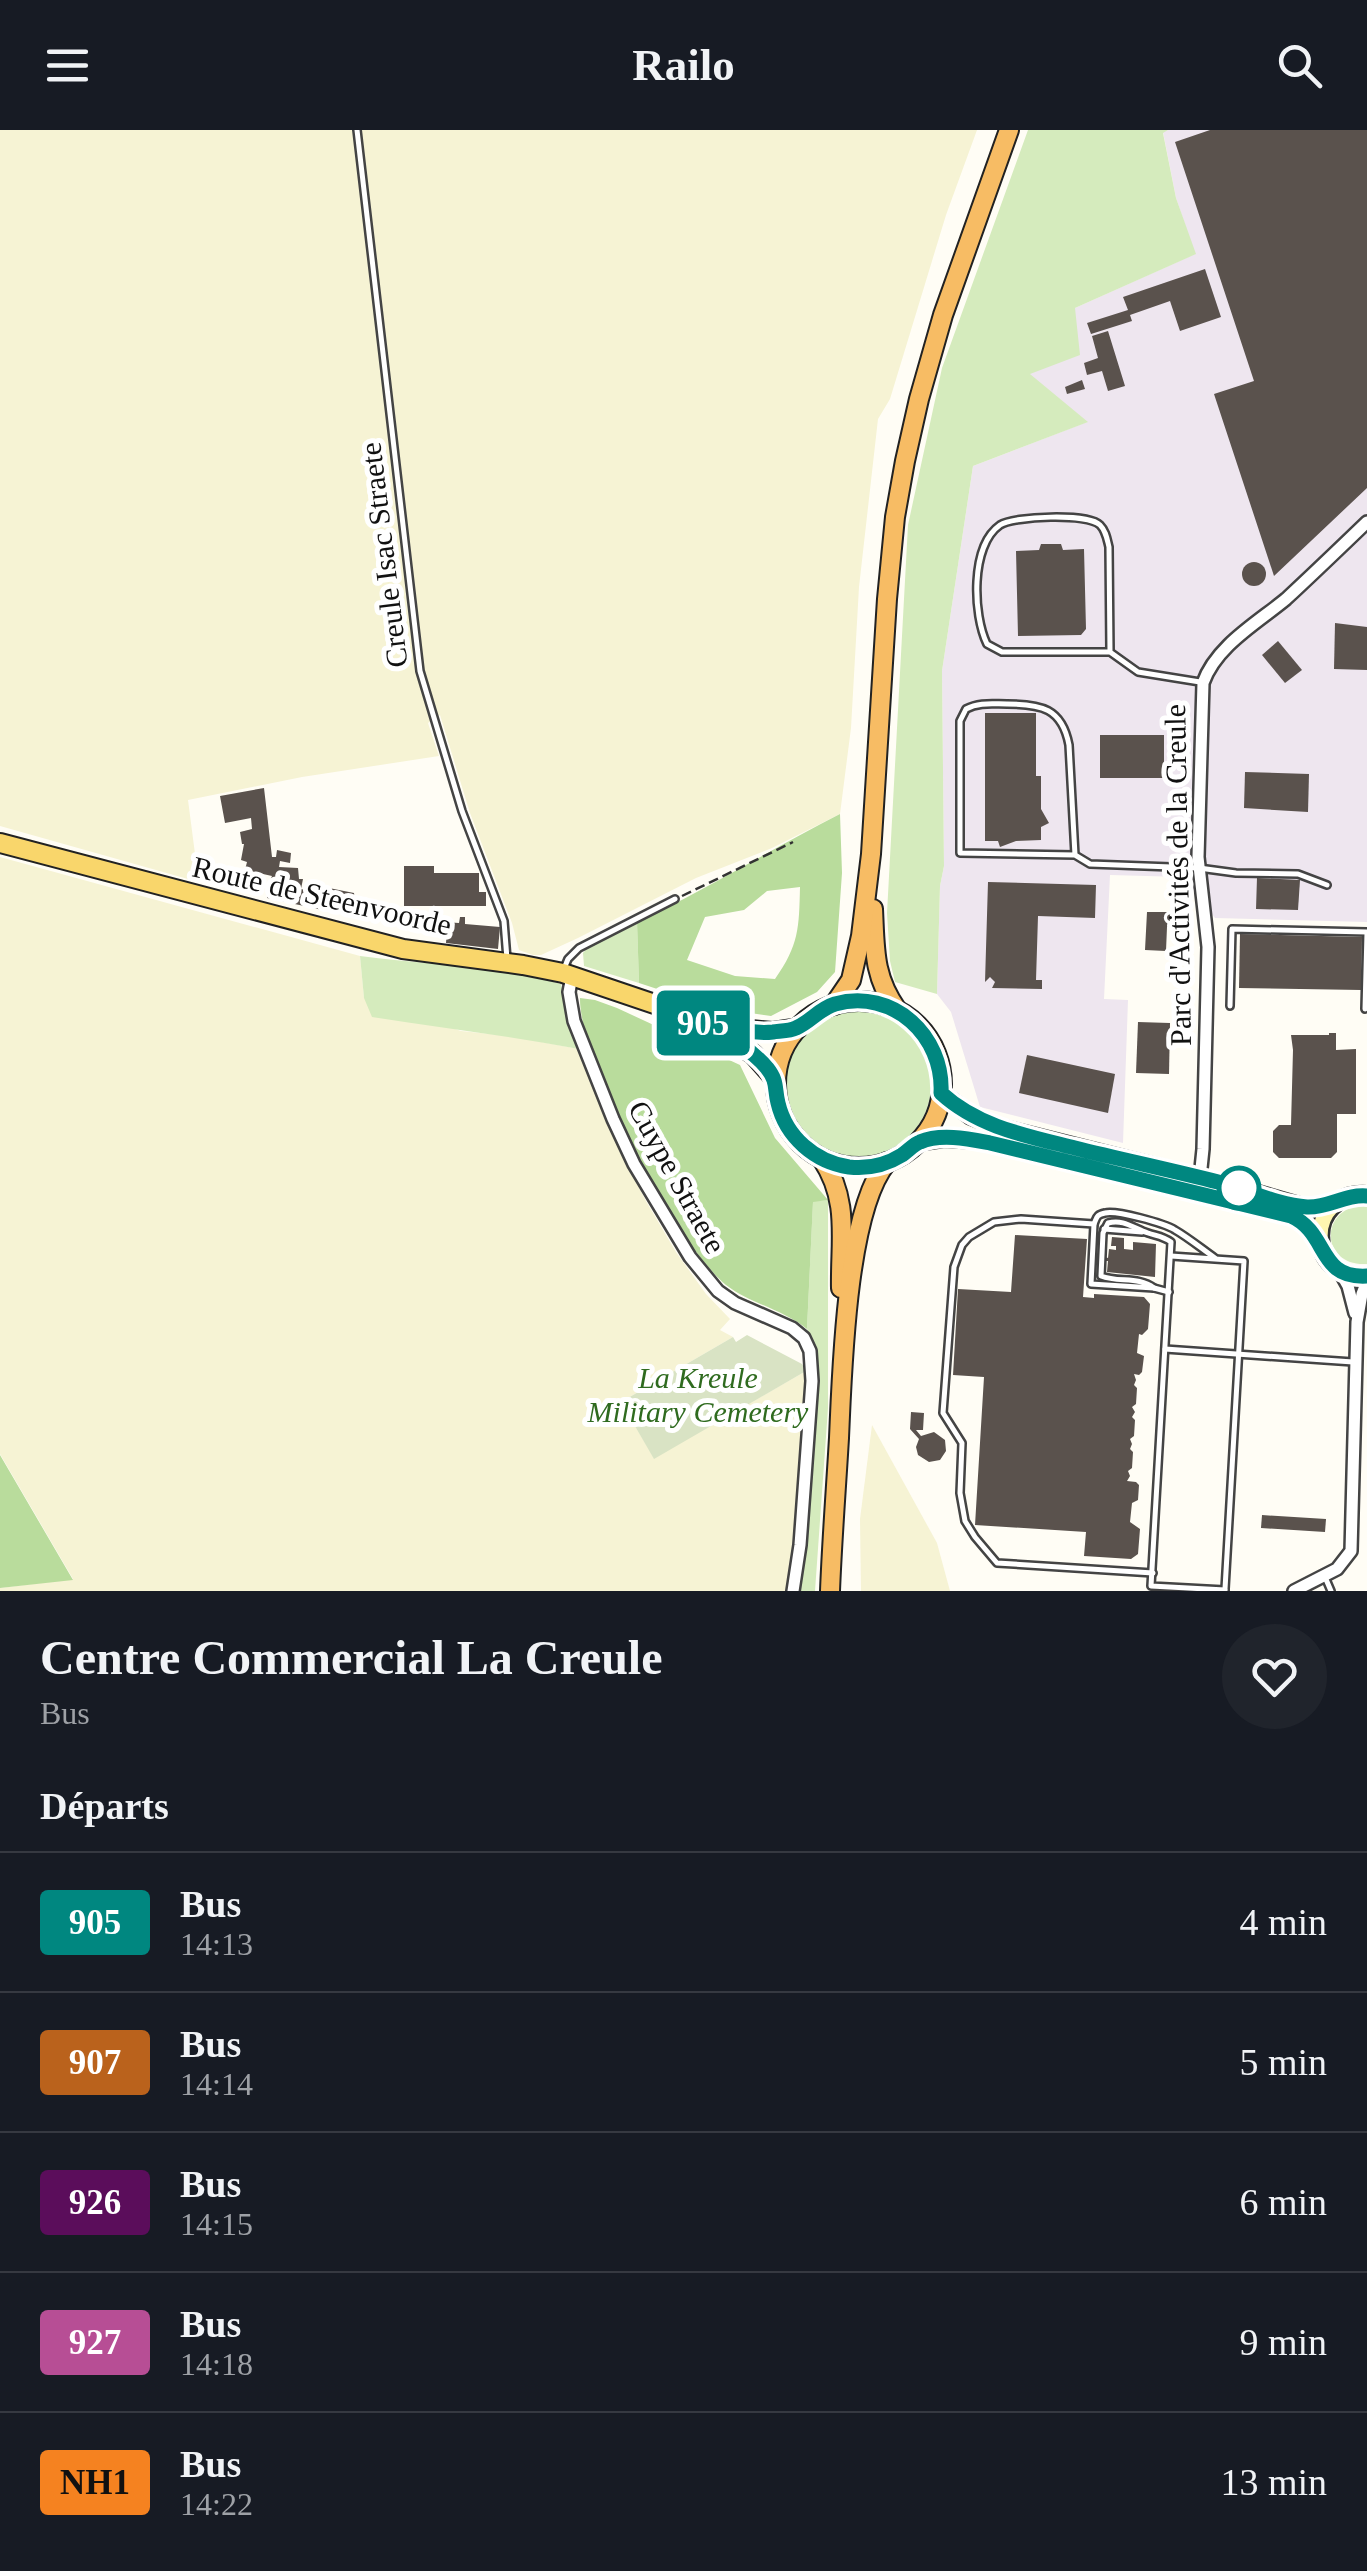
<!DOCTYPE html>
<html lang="fr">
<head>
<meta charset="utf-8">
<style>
  :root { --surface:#171b24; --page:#20242c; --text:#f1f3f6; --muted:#9ea1a6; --line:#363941 }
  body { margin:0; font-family:Georgia,serif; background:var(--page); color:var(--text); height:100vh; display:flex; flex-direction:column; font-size:38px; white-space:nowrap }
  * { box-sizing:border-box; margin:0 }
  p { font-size:32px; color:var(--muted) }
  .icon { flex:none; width:55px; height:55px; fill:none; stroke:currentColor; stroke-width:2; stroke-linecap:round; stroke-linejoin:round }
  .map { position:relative; height:1461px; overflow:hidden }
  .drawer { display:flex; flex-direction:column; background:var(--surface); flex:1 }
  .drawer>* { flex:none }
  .badge { padding:0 20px; border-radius:8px; font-size:35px; line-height:65px }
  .map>.badge { position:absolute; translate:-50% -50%; box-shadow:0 0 0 5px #fff }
  h2 { padding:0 40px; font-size:38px; line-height:90px }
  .round { display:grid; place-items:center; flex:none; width:105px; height:105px; border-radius:52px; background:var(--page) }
  .summary { display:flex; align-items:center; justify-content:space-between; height:170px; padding:0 40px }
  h1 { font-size:48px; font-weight:700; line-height:75px }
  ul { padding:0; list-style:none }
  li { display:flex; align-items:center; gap:30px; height:140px; padding:0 40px; border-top:2px solid var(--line) }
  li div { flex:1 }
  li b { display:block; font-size:38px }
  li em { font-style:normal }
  li .badge { min-width:110px; font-weight:700; text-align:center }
  header { display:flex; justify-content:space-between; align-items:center; height:130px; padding:0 40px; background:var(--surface); font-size:45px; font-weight:700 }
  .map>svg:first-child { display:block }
  .industrial { fill:#eee6ef }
  .farmland { fill:#f6f3d4 }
  .green { fill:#d5ebbd }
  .forest { fill:#b9dc9c; fill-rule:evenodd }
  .cemetery { fill:#d9e3c4 }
  .building { fill:#5a524d }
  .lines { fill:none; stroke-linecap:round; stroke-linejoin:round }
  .service-casing { stroke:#444; stroke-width:10 }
  .minor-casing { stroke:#444; stroke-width:16 }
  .secondary-casing { stroke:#333; stroke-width:20 }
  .primary-casing { stroke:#222; stroke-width:22 }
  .trunk-casing { stroke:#222; stroke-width:22 }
  .path { stroke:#333; stroke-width:2.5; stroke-dasharray:10 5; stroke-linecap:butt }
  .service { stroke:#fff; stroke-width:5 }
  .minor { stroke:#fff; stroke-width:11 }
  .secondary { stroke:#fff6b0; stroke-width:15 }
  .primary { stroke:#f9d66b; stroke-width:18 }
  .trunk { stroke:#f7bc64; stroke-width:18 }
  .line-casing { stroke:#fff; stroke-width:22 }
  .line { stroke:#008780; stroke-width:15 }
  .stop-dot { fill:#fff; stroke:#008780; stroke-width:5 }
  .labels { text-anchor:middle; stroke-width:10; stroke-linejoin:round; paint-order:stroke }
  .street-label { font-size:30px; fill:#111; stroke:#fff }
  .park-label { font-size:30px; font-style:italic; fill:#2f6b1f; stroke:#fff }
</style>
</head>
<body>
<header><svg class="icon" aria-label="menu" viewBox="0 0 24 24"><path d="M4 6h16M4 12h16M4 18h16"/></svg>Railo<svg class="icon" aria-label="search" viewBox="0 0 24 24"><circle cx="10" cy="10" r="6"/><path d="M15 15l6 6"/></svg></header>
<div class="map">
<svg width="1367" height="1461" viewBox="0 0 1367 1461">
  <rect width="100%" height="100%" fill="#fffdf5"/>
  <polygon class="industrial" points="1168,0 1367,0 1367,792 1215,788 1183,747 1110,745 1104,869 1128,870 1123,1013 980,977 951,882 937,864 940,756 944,736 942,541 973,336 1087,292 1029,244 1075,178 1195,124 1176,68 1163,2"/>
  <g class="farmland">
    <polygon points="0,0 977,0 946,85 890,269 878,289 859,457 851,598 840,684 772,718 696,748 578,808 541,825 533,825 519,820 512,793 470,683 440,585 428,593 439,626 302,647 188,670 198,747 195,751 0,696"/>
    <polygon points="0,727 360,826 364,868 461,901 510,906 579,919 623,1027 646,1071 676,1122 706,1164 730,1189 720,1200 733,1207 621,1272 654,1328 806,1241 800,1363 790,1444 785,1461 0,1461 0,1458 73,1449 0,1324"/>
    <polygon points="872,1295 937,1413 950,1461 861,1461 860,1389"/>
  </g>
  <g class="green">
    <polygon points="1028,0 1168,0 1163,3 1176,68 1196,124 1075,178 1080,225 1030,244 1088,292 973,336 942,541 944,736 940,756 937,864 895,852 890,831 887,783 908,395 942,238"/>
    <polygon points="637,792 639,853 584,836 583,823 588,817"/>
    <path d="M360,826C426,835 496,835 561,854L570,898L579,919C510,906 441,898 372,887L364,868Z"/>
    <circle cx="858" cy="954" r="73"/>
    <polygon points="828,1070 828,1278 815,1461 799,1461 818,1242 816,1226 807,1199 813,1071"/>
    <path d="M1360,1075L1367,1076V1134C1323,1137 1317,1083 1360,1075Z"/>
  </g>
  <g class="forest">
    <path d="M840,684L842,743L835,842L817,862L771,886L715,878L639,853L637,792C706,760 771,719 840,684ZM800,757C799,798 799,815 775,849L735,846L687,830L705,787L744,780L767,761Z"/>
    <path d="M580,868L595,870L617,878L740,935L775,1008L828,1070L813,1072L807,1199C782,1179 749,1173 726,1155C676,1114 579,931 580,868Z"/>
    <polygon points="0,1324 0,1325 73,1450 0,1458"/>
  </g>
  <polygon class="cemetery" points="747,1205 802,1234 806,1241 654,1329 621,1272 733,1207 736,1212"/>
  <g class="building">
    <polygon points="1210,0 1367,0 1367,358 1274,446 1214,264 1254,251 1175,12"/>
    <polygon points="1205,139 1221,187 1180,201 1170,171 1130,185 1132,191 1091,204 1087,193 1128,180 1123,167"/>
    <polygon points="1108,201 1125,256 1108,261 1102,241 1087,245 1084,233 1098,228 1092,206"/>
    <polygon points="1082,250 1085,259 1067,264 1065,257"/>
    <polygon points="1041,414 1061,414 1063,420 1084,419 1086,499 1081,505 1018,506 1016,421 1039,420"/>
    <circle cx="1254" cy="444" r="12"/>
    <polygon points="1335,493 1367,497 1367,540 1334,539"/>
    <polygon points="1278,511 1302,540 1285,553 1262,525"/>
    <polygon points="985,583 1036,583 1036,646 1041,646 1041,679 1049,693 1041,697 1041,710 1016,711 1000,717 998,711 985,711"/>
    <rect x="1100" y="605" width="64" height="43"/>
    <polygon points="1245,642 1309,644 1308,682 1244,678"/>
    <polygon points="264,658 272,727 276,727 277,720 291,723 290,733 280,731 279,737 298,738 299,749 303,749 301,759 313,761 314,755 354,763 356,781 343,778 341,784 267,768 270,759 267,757 272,746 245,740 247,732 241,730 244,714 242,714 240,702 252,699 251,688 225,693 220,666"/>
    <polygon points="404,736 434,736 434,743 479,743 479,762 486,762 486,776 404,776"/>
    <polygon points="1257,748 1300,750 1298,780 1256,779"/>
    <polygon points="988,752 1096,755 1095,788 1038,786 1036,850 1042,850 1042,859 992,858 995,852 990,847 985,852"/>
    <polygon points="1147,782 1171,782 1171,797 1167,797 1166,821 1145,820"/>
    <polygon points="460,787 465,787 465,794 500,797 498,819 446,813 447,800 444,800 444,792 459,793"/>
    <polygon points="1240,804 1362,807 1361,860 1239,858"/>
    <polygon points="1138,892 1170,893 1169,944 1136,943"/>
    <polygon points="1329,903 1336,903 1336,920 1356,919 1356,984 1337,984 1337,1022 1331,1028 1279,1028 1273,1022 1273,1001 1279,995 1291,995 1293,920 1291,905 1329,905"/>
    <polygon points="1027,925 1115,944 1108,983 1019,963"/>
    <polygon points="1015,1105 1087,1109 1083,1167 1094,1168 1094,1164 1144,1167 1150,1174 1148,1199 1142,1205 1139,1204 1137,1223 1144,1226 1142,1242 1139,1245 1134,1244 1136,1250 1134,1255 1137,1258 1136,1274 1132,1277 1135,1282 1132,1287 1135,1290 1134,1306 1130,1309 1132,1314 1130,1319 1133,1322 1132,1338 1128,1341 1130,1346 1127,1351 1136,1352 1139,1355 1138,1370 1132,1373 1130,1392 1140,1399 1138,1424 1131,1429 1084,1426 1086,1402 975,1395 984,1247 953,1245 958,1159 1011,1162"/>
    <polygon points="1112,1107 1124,1108 1124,1119 1133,1120 1133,1112 1156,1114 1155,1147 1107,1142 1108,1131 1105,1131 1105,1127 1108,1128 1109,1119 1116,1120 1116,1116 1111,1116"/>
    <polygon points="911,1282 924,1283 923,1300 916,1300 921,1306 934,1302 945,1310 946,1321 940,1330 929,1332 918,1325 916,1317 919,1309 910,1299"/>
    <polygon points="1262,1385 1326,1389 1325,1402 1261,1398"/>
  </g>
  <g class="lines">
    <g class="service-casing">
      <g id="service">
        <polyline points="357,0 420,541 462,681 504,791 507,829"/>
        <path d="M1110,522H1002L987,514C973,485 970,416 1000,395C1014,386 1088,383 1100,395C1106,401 1107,409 1109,417L1110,522L1138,542L1200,552"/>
        <path d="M1075,725L1069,615C1062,578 1041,574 1007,574C992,574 979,572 966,579L960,591V723L1075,725L1090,734L1199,738L1236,743L1298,744L1327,755"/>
        <polyline points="563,841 568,829 579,818 675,769"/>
        <polyline points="1230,876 1232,799 1367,802"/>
        <polyline points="1365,879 1367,803"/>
        <polyline points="1094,1094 1021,1089 994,1092 969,1107 962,1115 954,1137 943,1283 962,1313 960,1363 965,1391 975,1407 997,1433 1153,1443"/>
        <polyline points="1104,1099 1142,1102"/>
        <polyline points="1171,1126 1244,1131 1225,1459"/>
        <path d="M1154,1158C1138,1146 1119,1153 1101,1146L1103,1103L1108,1093C1124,1089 1133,1098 1148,1103C1157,1106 1163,1106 1171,1112L1151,1456L1225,1460"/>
        <path d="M1169,1162L1154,1158L1091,1154L1094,1094C1097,1087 1096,1085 1105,1083C1116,1080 1164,1093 1175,1100C1189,1108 1202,1119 1215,1128"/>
        <polyline points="1165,1219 1353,1232"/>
        <polyline points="1325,1447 1331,1461"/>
      </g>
    </g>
    <g class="minor-casing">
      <g id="minor">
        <polyline points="572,846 569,862 574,891 613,989 634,1034 690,1127 718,1161 735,1173 792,1198 804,1208 810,1221 812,1251 800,1415 793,1461"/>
        <path d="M1200,1048L1203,1019L1208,817L1198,727L1203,553C1216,516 1257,493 1286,469C1313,444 1340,418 1367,392"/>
        <polyline points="1339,1140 1348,1156 1355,1183"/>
        <polyline points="1294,1461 1337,1439 1351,1421 1357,1192 1362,1164 1367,1151"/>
      </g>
    </g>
    <g class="secondary-casing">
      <g id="secondary">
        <polyline points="941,963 971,986 1001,998 1224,1054 1300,1076 1312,1077 1335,1074"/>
        <polyline points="918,1012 944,1008 976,1010 1075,1032 1291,1086 1308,1096 1320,1111"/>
        <path d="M1367,1065C1305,1061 1304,1150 1367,1146"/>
      </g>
    </g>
    <g class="primary-casing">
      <g id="primary">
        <polyline points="0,713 403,819 523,835 563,843 690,886 741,899 772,902 798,898"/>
        <polyline points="712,898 753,924 776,950"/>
      </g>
    </g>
    <g class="trunk-casing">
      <g id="trunk">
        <path d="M873,779C875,819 873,846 897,880"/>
        <circle cx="859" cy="954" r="83"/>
        <polyline points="834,875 851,850 861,806 871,724 887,469 895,387 905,331 919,269 943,185 1009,0"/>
        <path d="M822,1029C850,1071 840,1110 841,1158"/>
        <path d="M830,1461C832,1410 836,1359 839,1308C842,1242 846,1081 887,1032"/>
      </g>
    </g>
    <polyline class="path" points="682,766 793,712"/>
    <use href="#service" class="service"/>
    <use href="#minor" class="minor"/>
    <use href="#secondary" class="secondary"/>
    <use href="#primary" class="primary"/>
    <use href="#trunk" class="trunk"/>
  </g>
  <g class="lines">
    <g class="line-casing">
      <path id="line" d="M1367,1066C1345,1064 1329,1078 1307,1077C1278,1075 1247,1060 1218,1052C1171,1040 1123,1030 1075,1018C1027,1006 978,997 941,963C944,906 893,858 835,874C819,879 810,892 796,898C790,901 780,901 773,902C745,905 716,893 690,886C716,901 747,914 767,938C778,952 774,957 778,973C786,1007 815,1032 849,1037C867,1039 886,1035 902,1025C908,1021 914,1014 920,1012C941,1003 969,1009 990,1013L1291,1086C1329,1103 1317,1149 1367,1146"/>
    </g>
    <use href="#line" class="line"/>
  </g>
  <circle class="stop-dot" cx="1239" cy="1058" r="20"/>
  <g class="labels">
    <g class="street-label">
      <text transform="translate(384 425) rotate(-97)" y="10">Creule Isac Straete</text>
      <text transform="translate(1178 745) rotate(-91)" y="10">Parc d'Activités de la Creule</text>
      <text transform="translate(322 766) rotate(13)" y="10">Route de Steenvoorde</text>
      <text transform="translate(677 1047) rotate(61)" y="10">Cuype Straete</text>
    </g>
    <g class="park-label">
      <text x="698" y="1258">La Kreule<tspan x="698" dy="34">Military Cemetery</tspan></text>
    </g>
  </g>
</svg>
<b class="badge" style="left:703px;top:893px;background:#008780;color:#fff">905</b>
</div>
<section class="drawer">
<div class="summary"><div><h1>Centre Commercial La Creule</h1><p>Bus</p></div><a class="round"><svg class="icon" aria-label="heart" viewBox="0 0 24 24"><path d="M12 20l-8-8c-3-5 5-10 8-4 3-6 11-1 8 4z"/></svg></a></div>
<h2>Départs</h2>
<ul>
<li><span class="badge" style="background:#008780;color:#fff">905</span><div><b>Bus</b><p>14:13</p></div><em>4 min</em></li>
<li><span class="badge" style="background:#ba621c;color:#fff">907</span><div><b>Bus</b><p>14:14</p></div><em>5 min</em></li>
<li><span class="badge" style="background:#5b0d5b;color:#fff">926</span><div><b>Bus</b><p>14:15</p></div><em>6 min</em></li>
<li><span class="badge" style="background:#b74e95;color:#fff">927</span><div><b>Bus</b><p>14:18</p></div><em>9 min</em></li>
<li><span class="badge" style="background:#f58220;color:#111">NH1</span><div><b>Bus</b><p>14:22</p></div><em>13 min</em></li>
</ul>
</section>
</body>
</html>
